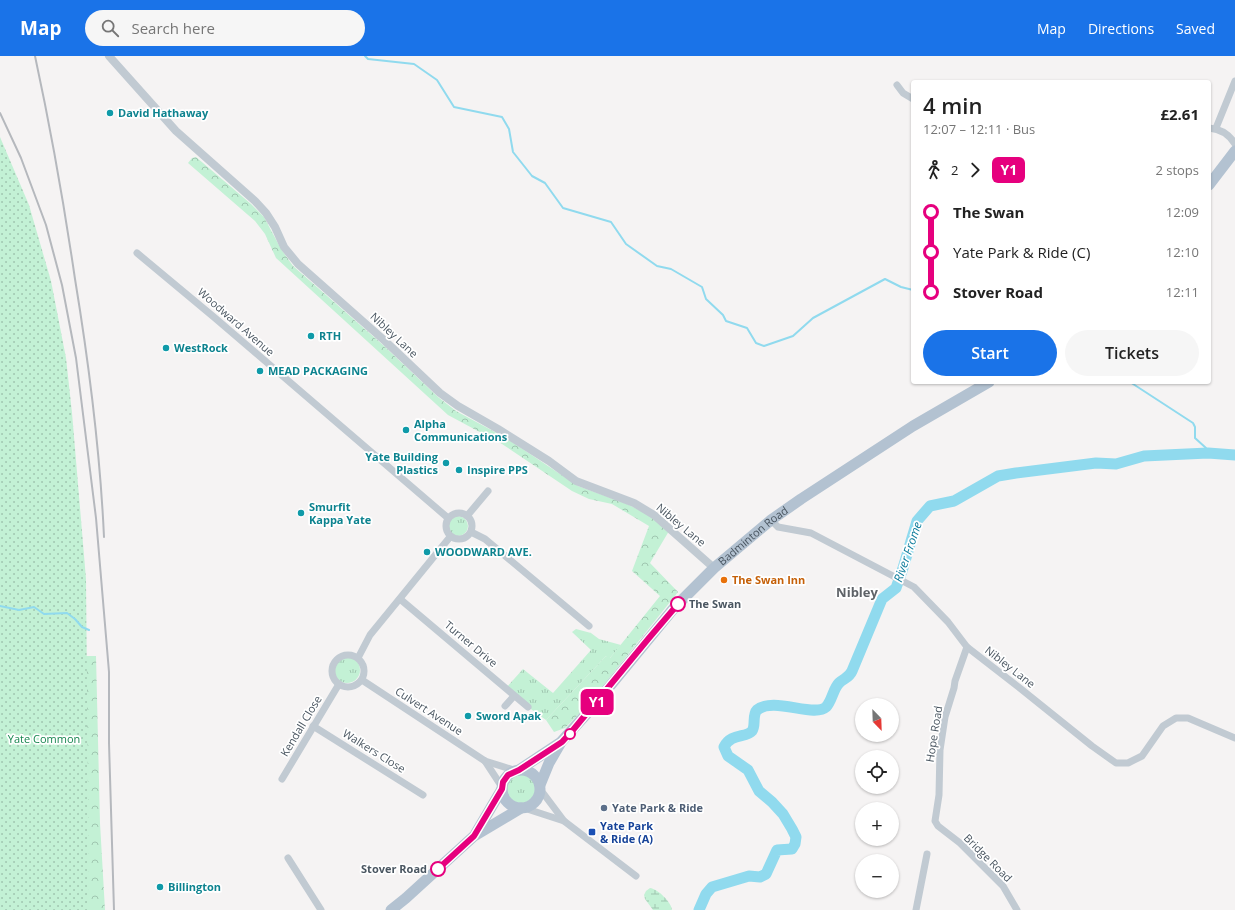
<!DOCTYPE html>
<html lang="en">
<head>
<meta charset="utf-8">
<style>
  :root { --surface:#fff; --page:#f6f6f6; --text:#222; --muted:#767676; --accent:#1a73e8 }
  body { margin:0; font-family:"Open Sans",sans-serif; background:var(--page); color:var(--text); height:100vh; display:flex; flex-direction:column; font-size:15px; white-space:nowrap }
  * { box-sizing:border-box; margin:0 }
  p { font-size:13px; color:var(--muted) }
  .icon { flex:none; width:22px; height:22px; fill:none; stroke:currentColor; stroke-width:2; stroke-linecap:round; stroke-linejoin:round }
  .map { position:relative; flex:1; overflow:hidden }
  .sheet { position:absolute; left:911px; top:24px; width:300px; height:304px; display:flex; flex-direction:column; background:var(--surface); border-radius:4px; box-shadow:0 1px 3px #0004 }
  .sheet>* { flex:none }
  .badge { padding:0 8px; border-radius:6px; font-size:14px; line-height:26px }
  .needle { width:26px; rotate:157deg }
  .fabs { position:absolute; left:855px; top:642px; display:grid; gap:8px }
  .fabs a { display:grid; place-items:center; width:44px; height:44px; border-radius:50%; background:var(--surface); box-shadow:0 1px 3px #0004; font-size:20px }
  .map>.badge { position:absolute; translate:-50% -50%; box-shadow:0 0 0 2px #fff }
  .legs { display:flex; align-items:center; gap:6px; height:44px; padding:0 12px; font-size:13px }
  .legs p { margin-inline-start:auto }
  .summary { display:flex; align-items:center; justify-content:space-between; height:68px; padding:0 12px }
  h1 { font-size:22px; font-weight:600; line-height:30px }
  .cta { display:flex; gap:8px; margin-top:auto; padding:8px 12px }
  .cta a { flex:1; height:46px; border-radius:24px; background:var(--accent); color:#fff; font-size:16px; font-weight:600; line-height:46px; text-align:center }
  .cta a+a { background:var(--page); color:var(--text) }
  ul { padding:0 12px; list-style:none }
  li { display:flex; align-items:center; gap:14px; height:40px; font-size:15px }
  li i { display:grid; place-items:center; width:6px; height:100%; margin:0 5px; background:currentColor }
  li i::after { content:''; width:10px; height:10px; margin:-5px; border:3px solid; border-radius:50%; background:var(--surface) }
  li p { margin-inline-start:auto }
  li:first-child i { background:linear-gradient(#0000 50%,currentColor 0) }
  li:last-child i { background:linear-gradient(currentColor 50%,#0000 0) }
  header { display:flex; align-items:center; gap:24px; box-sizing:border-box; height:56px; padding:0 20px; background:var(--accent); color:#fff }
  header strong { font-size:19px }
  nav { display:flex; gap:22px; margin-inline-start:auto; font-size:14px }
  .search { width:280px; height:36px; background:var(--page); display:flex; align-items:center; gap:10px; box-sizing:border-box; padding:0 14px; border-radius:22px; color:var(--muted); font-size:15px }
  .map>svg:first-child { display:block }
  .grass { fill:url(#grass-tufts) }
  .forest { fill:url(#forest-crowns) }
  .wetland { fill:url(#wetland-marsh) }
  .park { fill:url(#park-dots) }
  .lines { fill:none; stroke-linecap:round; stroke-linejoin:round }
  .stream { stroke:#90daee; stroke-width:2 }
  .river { stroke:#90daee; stroke-width:11 }
  .minor { stroke:#c1cad2; stroke-width:7 }
  .tertiary { stroke:#c1cad2; stroke-width:8 }
  .primary { stroke:#b3c2d1; stroke-width:11 }
  .rail { stroke:#b5b8bd; stroke-width:2 }
  .line-1-casing { stroke:#fff; stroke-width:9 }
  .line-1 { stroke:#e6007e; stroke-width:6 }
  .culture-dot { fill:#0f9aa8; stroke:#fff; stroke-width:1.5 }
  .food-dot { fill:#e8710a; stroke:#fff; stroke-width:1.5 }
  .stop-1-dot { fill:#fff; stroke:#e6007e; stroke-width:2 }
  .service-dot { fill:#5c6f8a; stroke:#fff; stroke-width:1.5 }
  .transit-dot { fill:#1a4fb4; stroke:#fff; stroke-width:1.5 }
  .labels { text-anchor:middle; stroke-width:3.5; stroke-linejoin:round; paint-order:stroke }
  .culture-label { font-size:11px; font-weight:bold; fill:#0d838f; stroke:#fff; text-anchor:start }
  .street-label { font-size:11px; fill:#4a5661; stroke:#fff }
  .food-label { font-size:11px; font-weight:bold; fill:#c56008; stroke:#fff; text-anchor:start }
  .stop-label { font-size:11px; font-weight:bold; fill:#4a5661; stroke:#fff; text-anchor:start }
  .park-label { font-size:11px; fill:#17864f; stroke:#fff }
  .service-label { font-size:11px; font-weight:bold; fill:#4e5e75; stroke:#fff; text-anchor:start }
  .transit-label { font-size:11px; font-weight:bold; fill:#164399; stroke:#fff; text-anchor:start }
  .water-label { font-size:12px; font-style:italic; fill:#0c7c9b; stroke:#fff }
  .quarter-label { font-size:13px; font-weight:bold; fill:#5f6368; stroke:#fff }
</style>
</head>
<body>
<header>
<strong>Map</strong>
<div class="search"><svg class="icon" aria-label="search" viewBox="0 0 24 24"><circle cx="10" cy="10" r="6"/><path d="M15 15l6 6"/></svg>Search here</div>
<nav><a>Map</a><a>Directions</a><a>Saved</a></nav>
</header>
<div class="map">
<svg width="1235" height="854" viewBox="0 0 1235 854">
  <defs>
    <pattern id="grass-tufts" width="24" height="20" patternUnits="userSpaceOnUse"><rect width="24" height="20" fill="#c3f1d5"/><path d="M3 7l-1-3M5 7V3M7 7l1-3M15 17l-1-3M17 17v-4M19 17l1-3" fill="none" stroke="#a0c6b0"/></pattern>
    <pattern id="forest-crowns" width="20" height="18" patternUnits="userSpaceOnUse"><rect width="20" height="18" fill="#c3f1d5"/><path d="M2 6a3 3 0 1 1 6 0M12 15a3 3 0 1 1 6 0" fill="none" stroke="#a0c6b0"/></pattern>
    <pattern id="wetland-marsh" width="20" height="14" patternUnits="userSpaceOnUse"><rect width="20" height="14" fill="#c3f1d5"/><path d="M1 5h8M5 5V1M11 12h8M15 12V8" fill="none" stroke="#a0c6b0"/></pattern>
    <pattern id="park-dots" width="8" height="8" patternUnits="userSpaceOnUse"><rect width="8" height="8" fill="#c3f1d5"/><path d="M2 2h.1M6 6h.1" fill="none" stroke="#a0c6b0" stroke-width="1.8" stroke-linecap="round"/></pattern>
  </defs>
  <rect width="100%" height="100%" fill="#f5f3f3"/>
  <g class="grass">
    <circle cx="458" cy="470" r="10"/>
    <polygon points="576,573 591,577 599,583 621,589 609,603 606,600 546,664 528,651 506,632 523,613 553,637 591,594 572,576"/>
    <circle cx="347" cy="614" r="13"/>
    <circle cx="521" cy="733" r="14"/>
  </g>
  <g class="forest">
    <polygon points="196,101 251,148 264,161 281,193 293,210 383,289 438,341 456,355 506,382 578,430 627,448 659,464 669,475 650,507 678,536 586,651 565,672 554,676 546,664 606,600 610,602 660,540 632,515 649,470 612,448 589,443 572,435 502,388 448,359 276,202 265,178 255,165 188,107 192,102"/>
    <polygon points="81,600 96,600 100,767 105,854 78,854"/>
  </g>
  <path class="wetland" d="M650,832C658,833 671,846 672,854H653L645,843L644,839L646,835Z"/>
  <polygon class="park" points="0,81 29,149 51,225 66,302 72,357 86,523 89,854 0,854"/>
  <g class="lines">
    <g class="stream">
      <polyline points="365,0 368,3 414,8 437,24 454,51 502,61 509,73 513,96 532,120 545,127 563,152 611,166 626,188 657,210 671,213 702,231 706,243 723,259 726,265 747,272 756,287 764,290 793,280 813,262 885,223 901,231 913,234"/>
      <polyline points="1130,326 1193,367 1195,371 1195,382 1206,392 1208,397"/>
      <polyline points="0,550 19,554 34,551 44,558 67,557 75,563 82,571 89,574"/>
    </g>
    <path class="river" d="M699,854L706,838L712,831L749,820L760,821L766,818L777,794L792,793L795,788L796,781L792,773L783,758L772,746L759,735L748,714L728,700L724,691C731,677 746,682 752,675C756,670 752,659 757,654C773,640 814,662 826,651C832,645 833,633 839,627C844,622 849,622 852,615L882,543L896,532L903,512L917,465L930,450L954,445L998,420L1016,417L1096,407L1116,408L1144,400L1208,397L1235,399"/>
    <g class="minor">
      <polyline points="897,29 903,37 913,43"/>
      <path d="M1209,72C1221,73 1229,78 1235,88"/>
      <polyline points="1216,72 1235,25"/>
      <polyline points="137,197 215,262 448,462"/>
      <circle cx="459" cy="470" r="13"/>
      <polyline points="467,460 488,435"/>
      <polyline points="771,464 778,471 811,477 914,531 948,566 967,591 1021,633 1092,690 1116,707 1128,707 1142,700 1163,670 1176,662 1188,662 1235,682"/>
      <polyline points="471,476 485,483 589,570"/>
      <polyline points="400,543 528,651"/>
      <polyline points="967,591 955,625 954,632 945,661 940,694 939,739 935,765 938,770 960,787 1003,830 1017,854"/>
      <circle cx="348" cy="615" r="16"/>
      <polyline points="358,602 370,579 450,481"/>
      <polyline points="362,624 485,705 517,715"/>
      <polyline points="505,650 514,640"/>
      <polyline points="313,670 423,739"/>
      <polyline points="485,705 502,731"/>
      <polyline points="282,723 339,628"/>
      <polyline points="540,733 564,765 636,820"/>
      <polyline points="524,752 564,765"/>
      <polyline points="288,802 321,854"/>
      <polyline points="916,854 927,798"/>
    </g>
    <polyline class="tertiary" points="109,0 176,75 255,145 266,157 275,171 284,191 298,208 385,285 440,337 458,350 498,373 549,405 576,425 634,447 654,459 714,512"/>
    <g class="primary">
      <polyline points="1209,129 1235,95"/>
      <path id="s1" d="M519,714L561,686L591,653L674,552L714,512L771,464L801,443L913,370L989,326"/>
      <circle cx="521" cy="733" r="19"/>
      <polyline points="540,729 549,707 560,688"/>
      <polyline points="476,777 502,733"/>
      <polyline points="391,854 406,842 474,780 521,752"/>
    </g>
    <g class="rail">
      <path d="M35,0C51,74 64,148 75,223C89,308 100,394 104,481"/>
      <polyline points="0,57 21,102 46,169 62,229 76,302 96,462 109,616 109,687 114,854"/>
    </g>
  </g>
  <g class="lines">
    <g class="line-1-casing">
      <polyline id="line-1" points="438,813 474,780 502,733 503,726 508,719 519,714 562,686 573,674 649,582 678,548"/>
    </g>
    <use href="#line-1" class="line-1"/>
  </g>
  <g class="culture-dot">
    <circle cx="110" cy="57" r="4"/>
    <circle cx="311" cy="280" r="4"/>
    <circle cx="166" cy="292" r="4"/>
    <circle cx="260" cy="315" r="4"/>
    <circle cx="406" cy="374" r="4"/>
    <circle cx="446" cy="407" r="4"/>
    <circle cx="459" cy="414" r="4"/>
    <circle cx="301" cy="457" r="4"/>
    <circle cx="427" cy="496" r="4"/>
    <circle cx="468" cy="660" r="4"/>
    <circle cx="160" cy="831" r="4"/>
  </g>
  <circle class="food-dot" cx="724" cy="524" r="4"/>
  <g class="stop-1-dot">
    <circle cx="678" cy="548" r="7"/>
    <circle cx="570" cy="678" r="5"/>
    <circle cx="438" cy="813" r="7"/>
  </g>
  <circle class="service-dot" cx="604" cy="752" r="4"/>
  <rect class="transit-dot" x="588" y="772" width="8" height="8" rx="2"/>
  <g class="labels">
    <g class="culture-label">
      <text x="118" y="61">David Hathaway</text>
      <text x="319" y="284">RTH</text>
      <text x="174" y="296">WestRock</text>
      <text x="268" y="319">MEAD PACKAGING</text>
      <text x="414" y="372">Alpha<tspan x="414" dy="13">Communications</tspan></text>
      <text x="438" y="405" text-anchor="end">Yate Building<tspan x="438" dy="13">Plastics</tspan></text>
      <text x="467" y="418">Inspire PPS</text>
      <text x="309" y="455">Smurfit<tspan x="309" dy="13">Kappa Yate</tspan></text>
      <text x="435" y="500">WOODWARD AVE.</text>
      <text x="476" y="664">Sword Apak</text>
      <text x="168" y="835">Billington</text>
    </g>
    <g class="street-label">
      <text transform="translate(236 266) rotate(41)" y="4">Woodward Avenue</text>
      <text transform="translate(394 279) rotate(43)" y="4">Nibley Lane</text>
      <text transform="translate(681 469) rotate(40)" y="4">Nibley Lane</text>
      <text dy="4" stroke="none"><textPath href="#s1" startOffset="333">Badminton Road</textPath></text>
      <text transform="translate(471 588) rotate(40)" y="4">Turner Drive</text>
      <text transform="translate(1010 611) rotate(38)" y="4">Nibley Lane</text>
      <text transform="translate(429 655) rotate(33)" y="4">Culvert Avenue</text>
      <text transform="translate(301 670) rotate(-59)" y="4">Kendall Close</text>
      <text transform="translate(934 678) rotate(-81)" y="4">Hope Road</text>
      <text transform="translate(374 695) rotate(32)" y="4">Walkers Close</text>
      <text transform="translate(988 802) rotate(45)" y="4">Bridge Road</text>
    </g>
    <g class="food-label">
      <text x="732" y="528">The Swan Inn</text>
    </g>
    <g class="stop-label">
      <text x="689" y="552">The Swan</text>
      <text x="427" y="817" text-anchor="end">Stover Road</text>
    </g>
    <g class="park-label">
      <text x="44" y="687">Yate Common</text>
    </g>
    <g class="service-label">
      <text x="612" y="756">Yate Park &amp; Ride</text>
    </g>
    <g class="transit-label">
      <text x="600" y="774">Yate Park<tspan x="600" dy="13">&amp; Ride (A)</tspan></text>
    </g>
    <g class="water-label">
      <text transform="translate(908 496) rotate(-71)" y="4">River Frome</text>
    </g>
    <g class="quarter-label">
      <text x="857" y="541">Nibley</text>
    </g>
  </g>
</svg>
<div class="fabs">
<a><svg class="needle" viewBox="-14 -14 28 28"><path d="M0-13l5 13h-10z" fill="#e53935"/><path d="M0 13l5-13h-10z" fill="#767676"/></svg></a>
<a><svg class="icon" aria-label="locate" viewBox="0 0 24 24"><circle cx="12" cy="12" r="6"/><path d="M12 2v4M12 18v4M2 12h4M18 12h4"/></svg></a>
<a>+</a>
<a>−</a>
</div>
<b class="badge" style="left:597px;top:646px;background:#e6007e;color:#fff">Y1</b>
<section class="sheet">
<div class="summary"><div><h1>4 min</h1><p>12:07 – 12:11 · Bus</p></div><b>£2.61</b></div>
<div class="legs"><svg class="icon" aria-label="walk" viewBox="0 0 24 24"><circle cx="13" cy="4" r="2"/><path d="M13 8l-2 6 4 7M11 14l-3 7M7 12l3-4h3l4 4"/></svg>2<svg class="icon" aria-label="forward" viewBox="0 0 24 24"><path d="M9 5l7 7-7 7"/></svg><b class="badge" style="background:#e6007e;color:#fff">Y1</b><p>2 stops</p></div>
<ul>
<li><i style="color:#e6007e"></i><b>The Swan</b><p>12:09</p></li>
<li><i style="color:#e6007e"></i><span>Yate Park &amp; Ride (C)</span><p>12:10</p></li>
<li><i style="color:#e6007e"></i><b>Stover Road</b><p>12:11</p></li>
</ul>
<div class="cta"><a>Start</a><a>Tickets</a></div>
</section>
</div>
</body>
</html>
